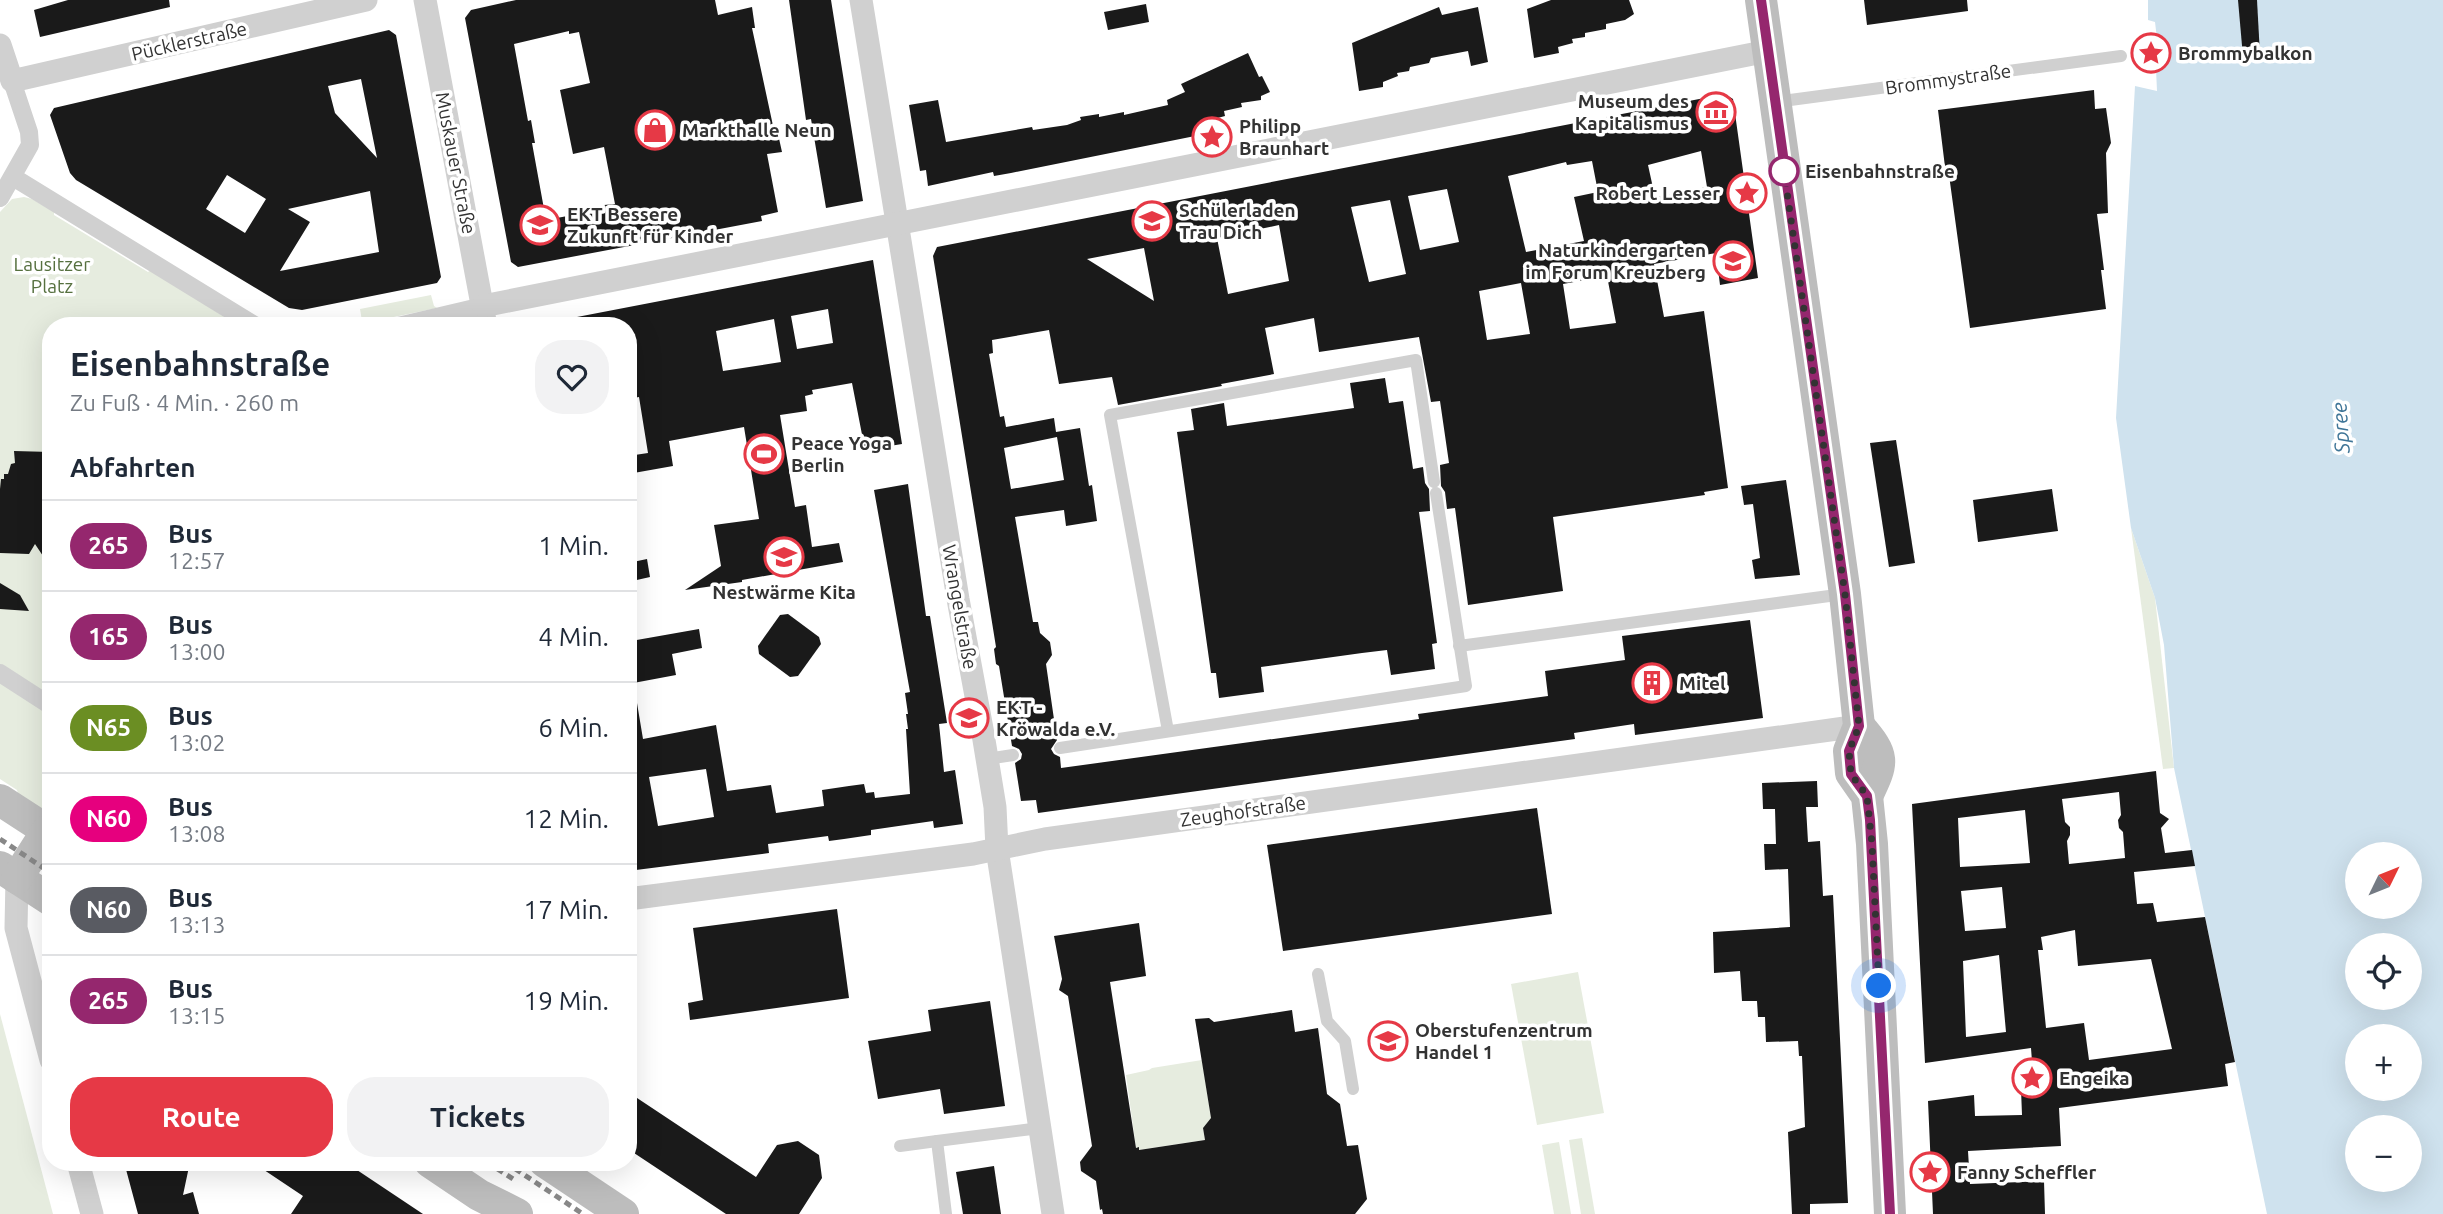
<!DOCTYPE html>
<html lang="de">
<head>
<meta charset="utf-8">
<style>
  :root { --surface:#fff; --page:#f2f2f3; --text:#1f2937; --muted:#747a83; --line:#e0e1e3; --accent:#e63946 }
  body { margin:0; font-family:Ubuntu,sans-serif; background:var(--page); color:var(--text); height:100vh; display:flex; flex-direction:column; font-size:26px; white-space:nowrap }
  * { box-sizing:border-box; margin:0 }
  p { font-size:23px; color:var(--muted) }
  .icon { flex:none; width:38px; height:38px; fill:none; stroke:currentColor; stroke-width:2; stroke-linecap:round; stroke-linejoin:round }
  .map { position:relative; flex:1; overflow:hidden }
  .drawer { position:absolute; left:42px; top:317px; width:595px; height:854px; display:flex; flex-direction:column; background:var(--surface); border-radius:28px; box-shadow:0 7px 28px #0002 }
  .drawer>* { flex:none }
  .badge { padding:0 14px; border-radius:23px; font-size:24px; line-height:46px }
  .needle { width:46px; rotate:47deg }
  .fabs { position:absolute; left:2345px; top:842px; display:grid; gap:14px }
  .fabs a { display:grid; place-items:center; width:77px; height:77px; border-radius:50%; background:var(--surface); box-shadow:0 7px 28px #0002; font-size:35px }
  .you { position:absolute; width:35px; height:35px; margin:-18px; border:5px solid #fff; border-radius:50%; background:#1a73e8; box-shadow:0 0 0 10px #1a73e833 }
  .map>.badge { position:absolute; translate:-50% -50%; box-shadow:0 0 0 4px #fff }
  h2 { padding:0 28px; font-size:26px; line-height:63px }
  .round { display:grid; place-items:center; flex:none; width:74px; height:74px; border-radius:28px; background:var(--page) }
  .summary { display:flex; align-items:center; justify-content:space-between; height:119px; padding:0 28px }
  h1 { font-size:33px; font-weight:700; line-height:52px }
  .action { display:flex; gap:14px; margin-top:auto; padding:14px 28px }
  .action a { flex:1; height:80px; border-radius:28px; background:var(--accent); color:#fff; font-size:28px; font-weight:700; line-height:80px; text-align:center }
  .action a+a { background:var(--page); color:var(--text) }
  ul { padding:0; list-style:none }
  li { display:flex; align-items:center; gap:21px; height:91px; padding:0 28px; border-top:2px solid var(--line) }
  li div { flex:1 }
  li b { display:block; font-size:26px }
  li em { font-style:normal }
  li .badge { min-width:77px; font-weight:700; text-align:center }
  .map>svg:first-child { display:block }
  .green { fill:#e6ecdf }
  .water { fill:#cfe2ee; fill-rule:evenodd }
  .building { fill:#1a1a1a; fill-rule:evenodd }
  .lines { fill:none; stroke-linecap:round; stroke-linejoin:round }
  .service { stroke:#d0d0d0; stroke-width:12 }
  .pedestrian { stroke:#d0d0d0; stroke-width:18 }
  .minor { stroke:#d0d0d0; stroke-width:23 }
  .secondary { stroke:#bdbdbd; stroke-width:32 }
  .rail { stroke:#888; stroke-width:5; stroke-dasharray:7 5; stroke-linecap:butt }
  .line-casing { stroke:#fff; stroke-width:16 }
  .line { stroke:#95276e; stroke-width:10 }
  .walk { stroke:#333; stroke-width:7; stroke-dasharray:0 12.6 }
  .stop-dot { fill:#fff; stroke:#95276e; stroke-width:3.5 }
  .labels { text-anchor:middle; stroke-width:7; stroke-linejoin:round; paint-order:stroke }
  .street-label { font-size:19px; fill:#333; stroke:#fff }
  .poi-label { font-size:19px; font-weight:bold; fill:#333; stroke:#fff; text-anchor:start }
  .stop-label { font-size:19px; font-weight:bold; fill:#333; stroke:#fff; text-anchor:start }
  .park-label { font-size:19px; fill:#56703f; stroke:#fff }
  .water-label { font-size:21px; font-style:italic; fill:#3f7597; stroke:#fff }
</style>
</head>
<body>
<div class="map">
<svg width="2443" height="1214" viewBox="0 0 2443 1214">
  <rect width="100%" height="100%" fill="#fff"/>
  <g class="green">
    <polygon points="24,197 32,199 54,212 54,215 148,272 151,270 237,325 51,326 51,809 41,812 20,801 17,790 0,779 0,212 12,199"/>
    <polygon points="431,295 434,306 437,308 360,324 362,321 360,309"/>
    <polygon points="2131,528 2155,598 2174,768 2163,769"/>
    <polygon points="1578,972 1604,1113 1537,1125 1511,984"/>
    <polygon points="0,1014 53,1214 0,1214"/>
    <polygon points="1202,1060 1212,1124 1206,1125 1203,1128 1205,1140 1139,1150 1136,1148 1126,1075 1149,1070 1152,1068"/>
    <polygon points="1582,1138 1595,1214 1581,1214 1569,1140"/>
    <polygon points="1559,1142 1571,1214 1554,1214 1542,1145"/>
  </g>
  <path class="water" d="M2148,0H2443V1214H2267L2174,768L2164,645L2155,598L2131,528L2116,418L2135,86L2157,91L2156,69H2164L2163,40L2157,39L2155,22L2148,20ZM2357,854H2410V906H2357ZM2357,945H2410V998H2357ZM2357,1036H2410V1088H2357ZM2357,1127H2410V1180H2357Z"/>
  <g class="building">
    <polygon points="68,0 169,0 170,7 40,37 34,10"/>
    <path d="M516,0H715L718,15L752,7L755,28H752L775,135L778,134L782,152L767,154L778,212L761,216L762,221L518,267L511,262L465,18L471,10ZM569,31V34L579,32L590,83L560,90L573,154L604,147L615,204L604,205L605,209L546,220L532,143H535L531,120L528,121L514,44Z"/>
    <polygon points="789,0 831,0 863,201 826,208 811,119 806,120"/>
    <polygon points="1551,0 1629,0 1634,14 1625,20 1606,24 1606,29 1585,33 1585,37 1572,39 1573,43 1558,47 1559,53 1534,58 1527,9"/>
    <polygon points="1864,0 1967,0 1968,11 1867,25"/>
    <polygon points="2238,0 2257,0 2260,55 2243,57"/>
    <polygon points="1146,4 1149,22 1108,30 1104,12"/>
    <polygon points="1439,7 1442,15 1478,7 1488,62 1471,66 1468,51 1431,58 1429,63 1410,67 1409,71 1397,73 1398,76 1383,82 1383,87 1359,91 1352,43"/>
    <path d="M389,30L396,35L441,277L437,283L302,310L289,308L76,180L70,173L50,115L54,108ZM361,79L377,158L335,113L328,86ZM227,175L266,199L245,233L206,209ZM370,191L379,252L280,271L310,222L288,209Z"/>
    <polygon points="1248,53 1259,77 1262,76 1270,92 1261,96 1261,100 1241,103 1242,107 1224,111 1225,116 1214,119 1215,122 1199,129 1200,135 1011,173 994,176 993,172 928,186 926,170 920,171 909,105 938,100 946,142 1032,127 1033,130 1067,125 1081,120 1080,117 1099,114 1099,117 1124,112 1124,115 1168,105 1167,100 1185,92 1181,84"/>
    <polygon points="2094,90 2095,109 2106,108 2111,143 2106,153 2108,213 2097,214 2104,270 2101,270 2106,309 1970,328 1949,175 1946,175 1938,110"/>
    <path d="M1725,94L1733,99L1758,278L1720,285L1716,253L1654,264L1664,317L1704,311L1728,488L1704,492L1705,495L1553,517L1563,591L1468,605L1455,508L1447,509L1445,492L1441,486L1440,465L1449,463L1440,401L1431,402L1419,337L1319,352L1314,318L1265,328L1274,374L1221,384L1222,386L1118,405L1112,377L1059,384L1049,330L992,340L993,353L989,354L1000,417L1004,416L1006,427L1054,418L1056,432L1080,428L1089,486L1092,485L1097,521L1066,526L1064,510L1015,517L1033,622H1038L1040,633L1050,642L1052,655L1046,664L1057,740L1051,749L1054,754L1060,757L1061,768L1419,719L1418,714L1548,696L1545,671L1625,660L1622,636L1750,620L1763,718L1635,735L1634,724L1574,733L1575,739L1038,813L1036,800L1021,801L1015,763L1021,759L1022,754L1019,749L1012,746L999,666L996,664L994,649L996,647L933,256L937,247ZM1701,151L1707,187L1655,197L1648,165ZM1592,161L1598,192L1574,197L1584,241L1526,252L1508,176L1566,162L1567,165ZM1447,189L1459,242L1420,250L1408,196ZM1390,200L1406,274L1369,282L1351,207ZM1279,225L1289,281L1228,294L1217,238ZM1144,248L1154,301L1087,259ZM1607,276L1616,323L1570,329L1563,284ZM1521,283L1530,334L1487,340L1479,291ZM1057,437L1064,480L1011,489L1004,448Z"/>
    <path d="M873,260L902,444L865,450L852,383L812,390L813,394L805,396L807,411L780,415L795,507L806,505L812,547L839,543L843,562L742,580V582L685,590L721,566L714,525L759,519L744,427L669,441L673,466L628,474V456L648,453L639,397L628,399V326H578L577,317ZM828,309L833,343L797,349L791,316ZM774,319L781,362L723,371L716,331Z"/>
    <polygon points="1385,378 1389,403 1403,401 1413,469 1423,467 1425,483 1429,489 1430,511 1419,512 1437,643 1432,644 1435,669 1391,675 1387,650 1362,653 1261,667 1264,692 1219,698 1216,673 1211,673 1177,432 1194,430 1191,409 1224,403 1227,426 1354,408 1350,383"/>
    <polygon points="1896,440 1915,563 1889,567 1870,443"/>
    <polygon points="14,451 51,452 51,568 35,544 29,554 0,553 0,489 1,479 4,479 4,474 8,474 11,464 15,463"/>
    <polygon points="1786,480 1800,575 1755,579 1752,560 1760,558 1753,504 1744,505 1741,486"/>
    <path d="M908,484L926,616H930L947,723L939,724L944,772L955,770L963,824L934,828L933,821L871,830V835L844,839L829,841L828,836L768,844L769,853L628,871V704L637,703L643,739L716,725L727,791L771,785L776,813L824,806L822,790L849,786L864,784L866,793L874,792L875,798L910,794L906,729H908L906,714H908L905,693L910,692L874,490ZM706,769L714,817L658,826L649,777Z"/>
    <polygon points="2052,489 2058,531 1978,542 1973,500"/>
    <polygon points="647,559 650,577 628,582 628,563"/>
    <polygon points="0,583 20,595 29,611 0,609"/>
    <polygon points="788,614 819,637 821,644 798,676 790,677 759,654 758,646 780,615"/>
    <polygon points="699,629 702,648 672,654 676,675 628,684 628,644 631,643 631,641"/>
    <path d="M2156,771L2160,813L2169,819L2161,828L2165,853L2192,850L2195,866L2134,872L2137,904L2153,903L2157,922L2205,917L2235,1062L2225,1064L2228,1086L2059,1108L2061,1146L1968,1151L1970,1184L2044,1181L2045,1214H1933L1928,1101L1974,1095L1975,1116L2022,1115L2021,1089L2034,1088L2031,1048L1925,1063L1912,804ZM2119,792L2121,815L2118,820L2119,828L2123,832L2125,858L2069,864L2067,841L2070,835V827L2065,822L2062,799ZM2025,810L2030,863L1960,867L1958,818ZM2002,887L2006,928L1965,931L1961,891ZM2075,930L2078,966L2151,959L2172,1049L2089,1060L2084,1023L2046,1028L2038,950H2043L2041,937ZM1999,955L2006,1032L1966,1037L1963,961Z"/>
    <polygon points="1817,781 1818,807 1806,807 1808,842 1820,841 1823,896 1833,895 1848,1203 1810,1204 1810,1214 1792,1214 1788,1132 1805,1127 1802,1056 1799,1056 1798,1041 1766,1042 1765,1017 1758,1017 1757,1001 1742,1001 1740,971 1714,973 1713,932 1790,927 1788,869 1765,870 1764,844 1776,844 1775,809 1763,809 1762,783"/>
    <polygon points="1537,808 1552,914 1283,951 1267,845"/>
    <polygon points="837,909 849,998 690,1020 688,1003 703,1000 693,928"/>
    <polygon points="1139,923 1146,976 1110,982 1136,1148 1139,1147 1139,1150 1205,1140 1203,1128 1211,1118 1195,1019 1209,1018 1214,1022 1292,1010 1295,1032 1318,1028 1327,1094 1340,1104 1347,1146 1358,1145 1367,1199 1355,1214 1103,1214 1102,1209 1100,1210 1096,1181 1081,1171 1080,1162 1092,1146 1068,996 1059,990 1062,979 1054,936"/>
    <polygon points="990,1001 1005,1106 944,1114 940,1089 878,1099 868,1041 931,1031 928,1010"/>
    <polygon points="628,1092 756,1177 777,1145 798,1141 819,1155 822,1178 799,1214 726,1214 628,1149"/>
    <polygon points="124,1162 190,1162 183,1195 193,1192 199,1214 138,1214"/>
    <polygon points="252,1162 345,1162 423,1214 291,1214 303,1196"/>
    <polygon points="994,1166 1001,1214 963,1214 956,1172"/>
  </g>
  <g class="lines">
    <g class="service">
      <polyline points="1775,102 2121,56"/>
      <polyline points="1459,646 1844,594"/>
      <polyline points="1168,731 1110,415 1416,360 1434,482"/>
      <polyline points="1060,748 1466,686 1436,493"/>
      <polyline points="987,759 1013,755"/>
      <polyline points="1318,974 1327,1021 1345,1041 1353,1089"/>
      <polyline points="900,1146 937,1141"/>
      <polyline points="946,1214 937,1141 1040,1128"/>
    </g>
    <g class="pedestrian">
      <polyline points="13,177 256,326"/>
      <polyline points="0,198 30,145 29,132 12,81"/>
      <polyline points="398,326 483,306"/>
      <polyline points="0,673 51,706"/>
    </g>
    <g class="minor">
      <polyline points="425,0 486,326"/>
      <polyline points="861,0 958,599 983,734 995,807 997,849 1004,894 1053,1214"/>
      <polyline points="0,45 12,81 366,0"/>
      <polyline points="483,306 1768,51"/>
      <polyline points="17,878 16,928 51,1060"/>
      <polyline points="628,899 973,854 1045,839 1859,726"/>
      <polyline points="78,1162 92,1214"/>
    </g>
    <g class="secondary">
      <polyline points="1761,0 1845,594 1859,726 1849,751 1851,773 1867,796 1872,844 1890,1214"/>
      <path d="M1859,726C1885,756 1884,761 1867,796"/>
      <polyline points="0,800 51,833"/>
      <polyline points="0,867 51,900"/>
      <polyline points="17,878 47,831"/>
      <polyline points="430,1162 479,1195 517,1214"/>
      <polyline points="545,1162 623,1214"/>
    </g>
    <g class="rail">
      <polyline points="0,839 51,873"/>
      <polyline points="487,1162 513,1179"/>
      <polyline points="505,1162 583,1214"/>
    </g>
  </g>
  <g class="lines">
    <g class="line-casing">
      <polyline id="line" points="1761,0 1845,594 1859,726 1849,751 1851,774 1867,796 1870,820 1890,1214"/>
    </g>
    <use href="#line" class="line"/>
    <polyline class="walk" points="1784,171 1845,594 1859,726 1849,751 1851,774 1867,796 1872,844 1879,986"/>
  </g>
  <defs>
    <g id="sight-ring" transform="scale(2.0125)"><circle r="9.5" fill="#fff" stroke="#e63946" stroke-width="1.5"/><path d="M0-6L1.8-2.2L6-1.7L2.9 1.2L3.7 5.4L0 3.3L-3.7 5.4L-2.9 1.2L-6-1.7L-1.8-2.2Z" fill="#e63946"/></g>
    <g id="museum-ring" transform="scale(2.0125)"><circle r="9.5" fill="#fff" stroke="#e63946" stroke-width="1.5"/><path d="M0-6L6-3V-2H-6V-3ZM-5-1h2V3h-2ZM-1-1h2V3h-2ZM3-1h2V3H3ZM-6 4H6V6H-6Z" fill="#e63946"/></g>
    <g id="shop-ring" transform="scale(2.0125)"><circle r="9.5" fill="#fff" stroke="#e63946" stroke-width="1.5"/><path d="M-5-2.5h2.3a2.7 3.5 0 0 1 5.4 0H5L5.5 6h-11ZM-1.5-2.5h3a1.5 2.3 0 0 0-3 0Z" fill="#e63946"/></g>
    <g id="school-ring" transform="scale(2.0125)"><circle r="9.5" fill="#fff" stroke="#e63946" stroke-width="1.5"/><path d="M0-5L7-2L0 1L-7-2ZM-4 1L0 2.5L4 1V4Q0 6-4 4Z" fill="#e63946"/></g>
    <g id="stadium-ring" transform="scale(2.0125)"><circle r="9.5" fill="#fff" stroke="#e63946" stroke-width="1.5"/><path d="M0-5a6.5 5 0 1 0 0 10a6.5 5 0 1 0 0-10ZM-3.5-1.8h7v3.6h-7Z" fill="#e63946"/></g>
    <g id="building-ring" transform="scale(2.0125)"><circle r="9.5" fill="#fff" stroke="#e63946" stroke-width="1.5"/><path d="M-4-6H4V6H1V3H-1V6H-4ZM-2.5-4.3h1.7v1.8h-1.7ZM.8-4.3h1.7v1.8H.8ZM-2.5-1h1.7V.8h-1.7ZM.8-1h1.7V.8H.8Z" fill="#e63946"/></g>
  </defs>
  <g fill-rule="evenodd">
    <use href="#sight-ring" x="2151" y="53"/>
    <use href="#museum-ring" x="1716" y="112"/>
    <use href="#shop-ring" x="655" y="130"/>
    <use href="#sight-ring" x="1212" y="137"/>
    <use href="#sight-ring" x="1747" y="193"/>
    <use href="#school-ring" x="1152" y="221"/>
    <use href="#school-ring" x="540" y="225"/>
    <use href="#school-ring" x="1733" y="261"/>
    <use href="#stadium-ring" x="764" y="454"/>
    <use href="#school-ring" x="784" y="557"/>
    <use href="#building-ring" x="1652" y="683"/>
    <use href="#school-ring" x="969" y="718"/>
    <use href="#school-ring" x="1388" y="1041"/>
    <use href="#sight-ring" x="2032" y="1078"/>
    <use href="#sight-ring" x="1930" y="1172"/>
  </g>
  <circle class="stop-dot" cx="1784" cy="171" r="14"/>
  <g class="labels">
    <g class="street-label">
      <text transform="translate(189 41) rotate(-13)" y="7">Pücklerstraße</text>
      <text transform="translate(1948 79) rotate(-8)" y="7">Brommystraße</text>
      <text transform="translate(456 163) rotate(79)" y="7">Muskauer Straße</text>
      <text transform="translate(960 607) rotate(80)" y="7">Wrangelstraße</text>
      <text transform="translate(1243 811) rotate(-8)" y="7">Zeughofstraße</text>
    </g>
    <g class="poi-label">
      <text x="2178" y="60">Brommybalkon</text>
      <text x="1689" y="108" text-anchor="end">Museum des<tspan x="1689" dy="22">Kapitalismus</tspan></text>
      <text x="1239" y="133">Philipp<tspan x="1239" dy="22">Braunhart</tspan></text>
      <text x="682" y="137">Markthalle Neun</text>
      <text x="1720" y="200" text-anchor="end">Robert Lesser</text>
      <text x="1179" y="217">Schülerladen<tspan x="1179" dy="22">Trau Dich</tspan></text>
      <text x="567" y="221">EKT Bessere<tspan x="567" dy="22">Zukunft für Kinder</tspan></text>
      <text x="1706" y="257" text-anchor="end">Naturkindergarten<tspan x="1706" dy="22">im Forum Kreuzberg</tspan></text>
      <text x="791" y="450">Peace Yoga<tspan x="791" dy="22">Berlin</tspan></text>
      <text x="784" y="599" text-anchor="middle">Nestwärme Kita</text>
      <text x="1679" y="690">Mitel</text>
      <text x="996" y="714">EKT -<tspan x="996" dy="22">Kröwalda e.V.</tspan></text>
      <text x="1415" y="1037">Oberstufenzentrum<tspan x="1415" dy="22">Handel 1</tspan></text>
      <text x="2059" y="1085">Engeika</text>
      <text x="1957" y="1179">Fanny Scheffler</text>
    </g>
    <g class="stop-label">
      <text x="1805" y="178">Eisenbahnstraße</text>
    </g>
    <g class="park-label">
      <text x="52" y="271">Lausitzer<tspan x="52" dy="22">Platz</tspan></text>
    </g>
    <g class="water-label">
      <text transform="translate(2341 428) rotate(-94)" y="7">Spree</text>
    </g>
  </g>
</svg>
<div class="fabs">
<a><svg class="needle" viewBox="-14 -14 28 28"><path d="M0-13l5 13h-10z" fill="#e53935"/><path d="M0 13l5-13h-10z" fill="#747a83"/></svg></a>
<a><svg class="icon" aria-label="locate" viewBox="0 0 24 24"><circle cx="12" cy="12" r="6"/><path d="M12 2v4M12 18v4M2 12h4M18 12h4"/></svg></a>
<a>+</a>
<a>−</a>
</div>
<div class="you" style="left:1879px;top:986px"></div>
<section class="drawer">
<div class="summary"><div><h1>Eisenbahnstraße</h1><p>Zu Fuß · 4 Min. · 260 m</p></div><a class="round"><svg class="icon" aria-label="heart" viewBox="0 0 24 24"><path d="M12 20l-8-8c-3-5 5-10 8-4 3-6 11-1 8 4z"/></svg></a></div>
<h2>Abfahrten</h2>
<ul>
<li><span class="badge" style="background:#95276e;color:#fff">265</span><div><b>Bus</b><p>12:57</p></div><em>1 Min.</em></li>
<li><span class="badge" style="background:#95276e;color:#fff">165</span><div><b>Bus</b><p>13:00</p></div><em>4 Min.</em></li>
<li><span class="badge" style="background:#6b8e23;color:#fff">N65</span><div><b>Bus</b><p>13:02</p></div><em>6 Min.</em></li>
<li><span class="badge" style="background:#e6007e;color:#fff">N60</span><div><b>Bus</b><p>13:08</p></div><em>12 Min.</em></li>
<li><span class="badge" style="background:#595b62;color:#fff">N60</span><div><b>Bus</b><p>13:13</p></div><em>17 Min.</em></li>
<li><span class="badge" style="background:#95276e;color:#fff">265</span><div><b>Bus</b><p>13:15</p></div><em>19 Min.</em></li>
</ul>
<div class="action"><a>Route</a><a>Tickets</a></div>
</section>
</div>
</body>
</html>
